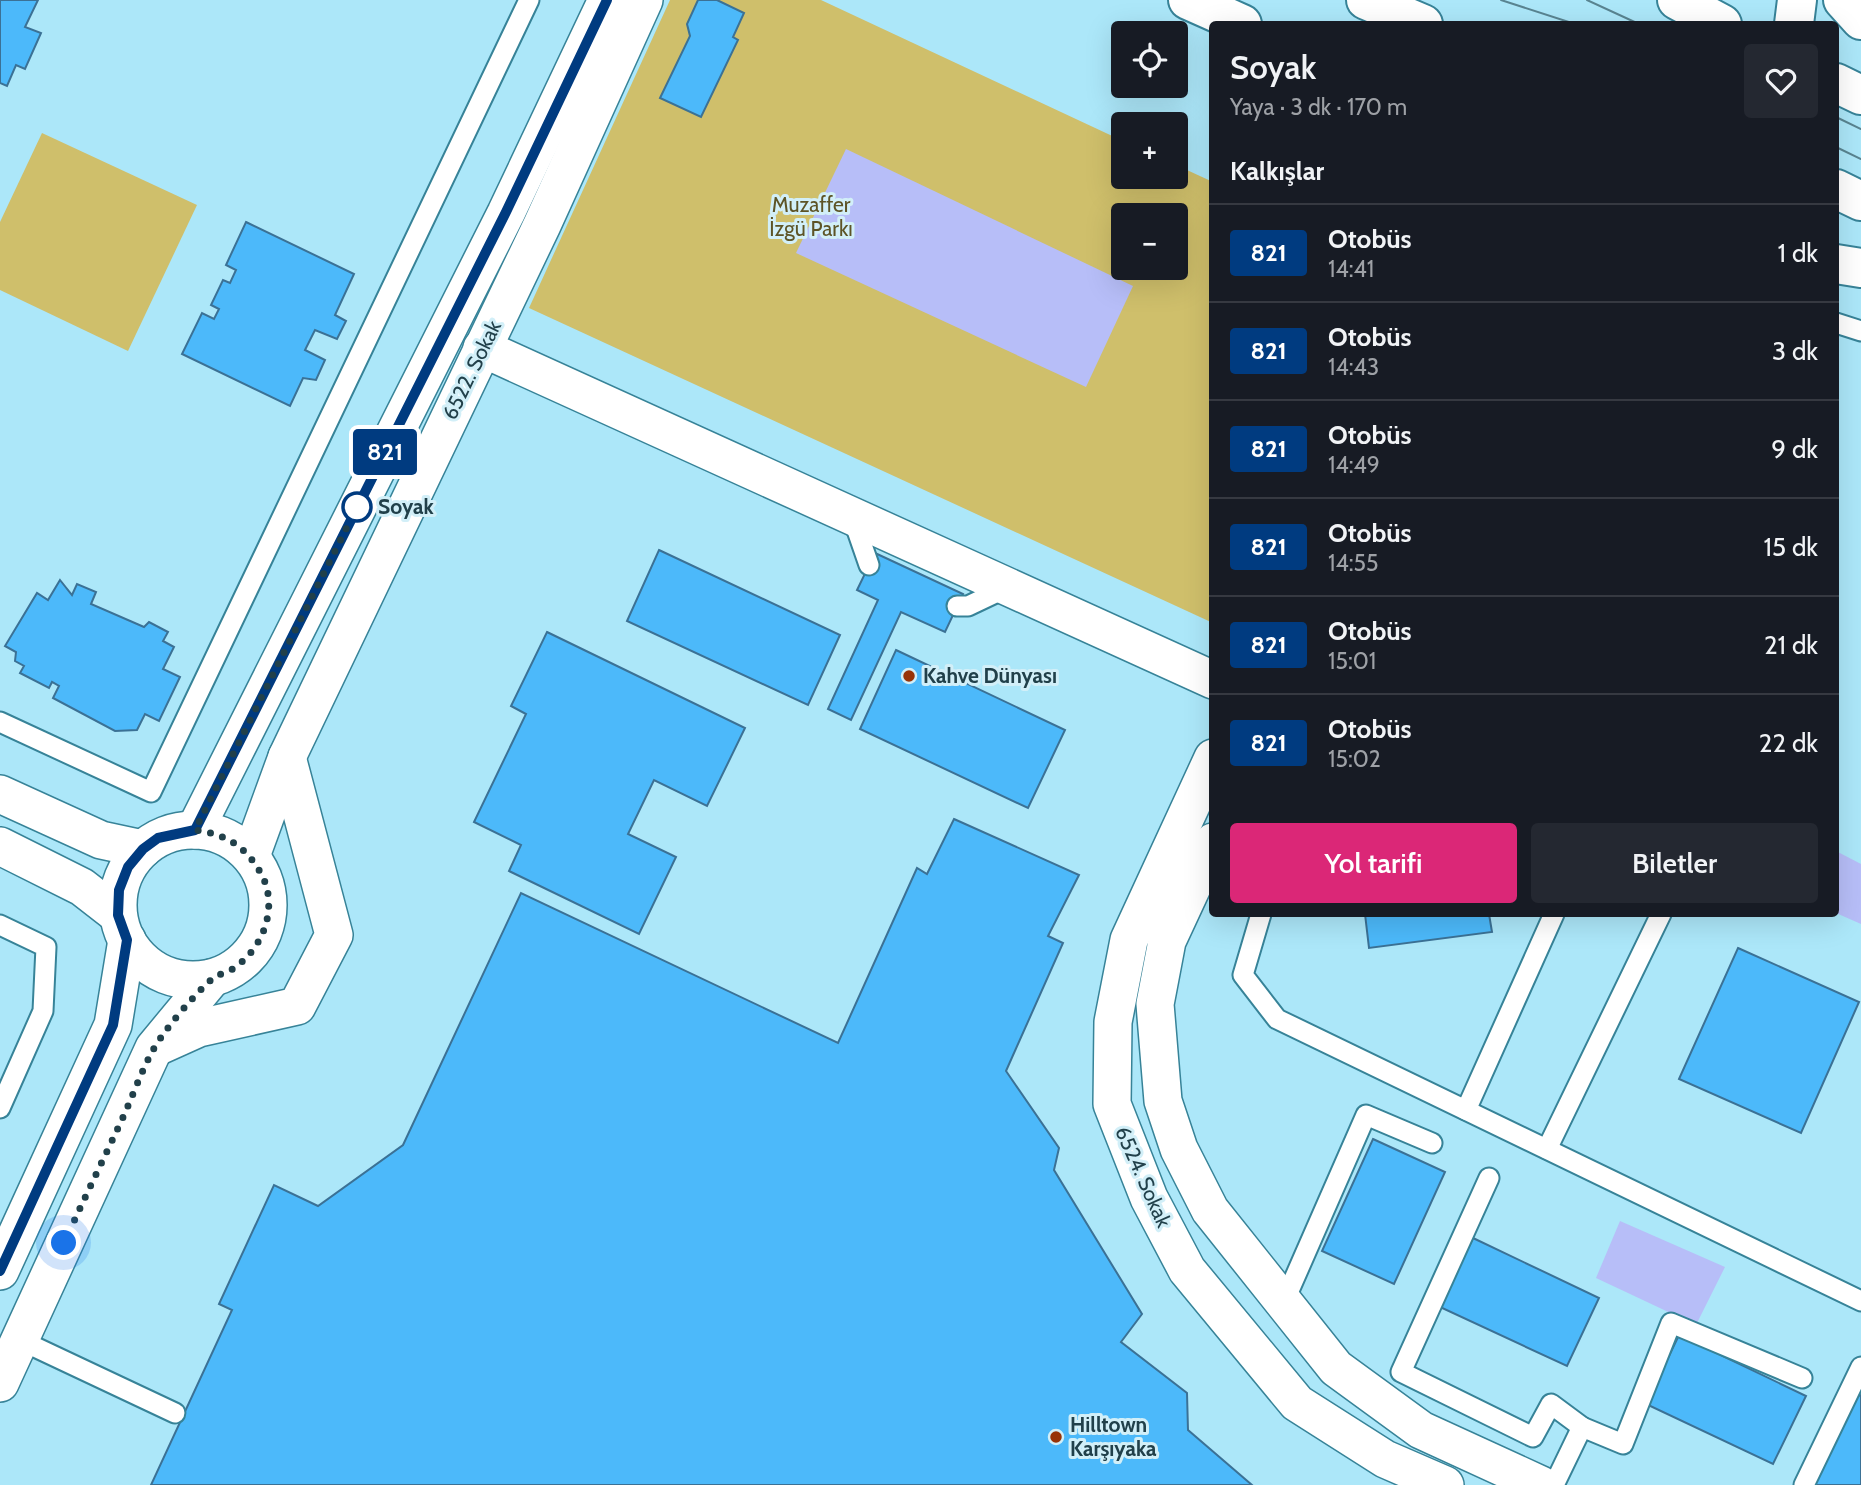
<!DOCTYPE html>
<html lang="tr">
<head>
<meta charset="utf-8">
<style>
  :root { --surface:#171b24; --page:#242831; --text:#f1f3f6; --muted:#9ea1a6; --line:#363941; --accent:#db2777 }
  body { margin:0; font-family:Cabin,sans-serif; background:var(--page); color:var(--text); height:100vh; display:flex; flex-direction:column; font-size:26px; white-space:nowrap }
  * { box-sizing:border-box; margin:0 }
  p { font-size:23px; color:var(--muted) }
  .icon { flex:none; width:38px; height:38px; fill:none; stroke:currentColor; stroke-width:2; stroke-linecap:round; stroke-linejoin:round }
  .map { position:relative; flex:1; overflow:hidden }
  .side { position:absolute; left:1209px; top:21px; width:630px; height:896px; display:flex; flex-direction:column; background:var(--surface); border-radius:7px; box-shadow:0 7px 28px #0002 }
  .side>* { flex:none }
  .badge { padding:0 14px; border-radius:5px; font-size:24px; line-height:46px }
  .buttons { position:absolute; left:1111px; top:21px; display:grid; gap:14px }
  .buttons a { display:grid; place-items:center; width:77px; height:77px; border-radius:7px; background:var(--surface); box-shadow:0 7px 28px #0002; font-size:35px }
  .you { position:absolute; width:35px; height:35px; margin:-18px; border:5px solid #fff; border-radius:50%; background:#1a73e8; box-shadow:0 0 0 10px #1a73e833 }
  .map>.badge { position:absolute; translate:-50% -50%; box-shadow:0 0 0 4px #fff }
  h2 { padding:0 21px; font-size:26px; line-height:63px }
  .round { display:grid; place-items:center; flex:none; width:74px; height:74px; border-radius:7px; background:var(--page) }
  .head { display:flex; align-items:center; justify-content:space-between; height:119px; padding:0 21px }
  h1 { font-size:33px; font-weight:600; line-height:52px }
  .primary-button { display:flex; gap:14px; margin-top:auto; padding:14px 21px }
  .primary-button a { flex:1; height:80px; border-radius:7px; background:var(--accent); color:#fff; font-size:28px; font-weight:600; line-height:80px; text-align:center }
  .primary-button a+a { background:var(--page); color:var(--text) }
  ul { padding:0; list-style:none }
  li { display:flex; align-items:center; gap:21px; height:98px; padding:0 21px; border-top:2px solid var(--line) }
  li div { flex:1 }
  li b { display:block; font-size:26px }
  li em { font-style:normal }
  li .badge { min-width:77px; font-weight:700; text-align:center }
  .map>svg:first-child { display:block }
  .green { fill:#cfbf6b; fill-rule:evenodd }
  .water { fill:#b7bef8 }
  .building { fill:#4cb9fa; stroke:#3b7195; stroke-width:2 }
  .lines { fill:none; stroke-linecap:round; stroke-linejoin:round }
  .lane-casing { stroke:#378398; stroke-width:23 }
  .street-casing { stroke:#378398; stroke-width:40 }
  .secondary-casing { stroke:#378398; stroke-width:42 }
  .primary-casing { stroke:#378398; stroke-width:42 }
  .lane { stroke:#fff; stroke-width:19 }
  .street { stroke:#fff; stroke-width:37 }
  .secondary { stroke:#fff; stroke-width:38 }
  .primary { stroke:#fff; stroke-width:38 }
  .tram { stroke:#598491; stroke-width:2 }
  .line-casing { stroke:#fff; stroke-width:16 }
  .line { stroke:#003b80; stroke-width:10 }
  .walk { stroke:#21404a; stroke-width:7; stroke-dasharray:0 12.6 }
  .stop-dot { fill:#fff; stroke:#003b80; stroke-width:3.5 }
  .poi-dot { fill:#983307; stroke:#d2eff8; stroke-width:2.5 }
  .labels { text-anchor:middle; stroke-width:6; stroke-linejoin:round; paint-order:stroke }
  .park-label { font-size:21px; fill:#5d5426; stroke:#d2eff8 }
  .street-label { font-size:21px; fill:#21404a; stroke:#d2eff8 }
  .stop-label { font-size:21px; font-weight:bold; fill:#21404a; stroke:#d2eff8; text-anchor:start }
  .poi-label { font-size:21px; font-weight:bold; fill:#21404a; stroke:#d2eff8; text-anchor:start }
</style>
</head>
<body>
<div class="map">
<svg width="1861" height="1485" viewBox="0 0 1861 1485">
  <rect width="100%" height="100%" fill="#ace7f9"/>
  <g class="green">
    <path d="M670,0H821L1123,141L1124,177H1176V165L1213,182V623L529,308ZM1124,215H1176V268H1124Z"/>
    <polygon points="42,133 197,205 128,351 0,290 0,222"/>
  </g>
  <g class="water">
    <polygon points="846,149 1133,286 1086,387 796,253"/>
    <polygon points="1836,851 1861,864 1861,924 1836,913"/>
    <polygon points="1620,1221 1725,1267 1696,1325 1596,1278"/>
  </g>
  <g class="building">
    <polygon points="0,0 38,0 25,27 41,33 25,69 16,65 7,86 0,83"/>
    <polygon points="698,0 717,0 744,13 733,37 738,40 701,117 660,98 690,36 687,24"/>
    <polygon points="246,222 354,274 335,315 346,321 337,339 315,330 305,350 325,360 316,380 303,378 290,406 182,354 202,313 214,319 219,309 211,305 223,280 230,283 236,270 226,265"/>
    <polygon points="659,550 840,635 808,705 627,621"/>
    <polygon points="875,553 963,594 945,632 901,612 851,720 828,709 878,600 857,590"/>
    <polygon points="60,580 72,595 77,584 96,592 91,604 144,627 149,622 168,632 163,641 174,647 163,669 180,677 159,721 145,714 137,730 115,731 53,698 59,686 52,682 49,688 20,673 24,666 15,661 16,652 5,646 37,593 48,600"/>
    <polygon points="547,632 745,728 707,806 654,780 628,834 676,857 639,934 509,871 521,845 474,822 526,714 511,706"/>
    <polygon points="896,650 1065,730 1028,808 860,729"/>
    <polygon points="954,819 1079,875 1048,936 1063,943 1006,1071 1059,1148 1054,1170 1142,1314 1121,1342 1187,1393 1188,1430 1252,1485 151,1485 232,1310 219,1304 274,1185 318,1206 403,1145 521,893 838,1043 917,868 927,874"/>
    <polygon points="1365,914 1489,914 1492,932 1369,948"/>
    <polygon points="1738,948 1859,1002 1801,1133 1679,1079"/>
    <polygon points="1373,1139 1445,1172 1394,1284 1322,1251"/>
    <polygon points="1473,1238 1599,1298 1567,1366 1440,1307"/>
    <polygon points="1679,1335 1806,1396 1773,1464 1646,1404"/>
    <polygon points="1861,1395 1861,1485 1812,1485 1854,1397"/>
  </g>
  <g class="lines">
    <g class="lane-casing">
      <g id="lane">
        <polyline points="1836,323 1861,331"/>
        <polyline points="852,516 869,565"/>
        <polyline points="957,606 968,606 1008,587"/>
        <polyline points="0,722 151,792 529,0"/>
        <polyline points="1261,914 1243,975 1277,1019 1861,1301"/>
        <polyline points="0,925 46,947 43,1011 0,1108"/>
        <polyline points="1466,1110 1554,914"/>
        <polyline points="1547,1149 1661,914"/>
        <polyline points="1489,1178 1401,1372 1533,1437 1551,1404 1582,1427"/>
        <polyline points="1284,1302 1366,1115 1432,1143"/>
        <polyline points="20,1340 175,1413"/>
        <polyline points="1554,1485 1582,1427 1623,1444 1671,1323 1802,1378"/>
        <polyline points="1804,1485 1861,1367"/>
      </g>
    </g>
    <g class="street-casing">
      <g id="street">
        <polyline points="482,348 1213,680"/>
        <polyline points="1213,758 1129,940 1113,1022 1112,1104 1149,1198 1187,1270 1297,1403 1385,1459 1445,1485"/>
        <polyline points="0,794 101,840 143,849"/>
        <polyline points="195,830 506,213 607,0"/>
        <circle cx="193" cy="905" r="75"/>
        <polyline points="1213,842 1167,941 1155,1004 1163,1101 1179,1149 1210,1210 1336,1368 1421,1430 1541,1485"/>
        <polyline points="0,846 82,887 118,915"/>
        <polyline points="251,856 287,757 542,225 644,0"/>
        <polyline points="159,1046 199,1028 297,1006 334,935 287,757"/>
        <polyline points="0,1271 113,1025 127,940"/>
        <polyline points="0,1383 154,1048 212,978"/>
      </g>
    </g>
    <g class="secondary-casing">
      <g id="secondary">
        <polyline points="1188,0 1242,24"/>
        <polyline points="1794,24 1797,0"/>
      </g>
    </g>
    <g class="primary-casing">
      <g id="primary">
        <polyline points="1366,0 1423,24"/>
        <polyline points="1677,0 1722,24"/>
        <polyline points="1843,0 1861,20"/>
        <polyline points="1836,83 1861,95"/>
        <polyline points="1836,189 1861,201"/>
        <polyline points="1836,264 1861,268"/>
      </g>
    </g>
    <use href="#lane" class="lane"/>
    <use href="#street" class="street"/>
    <use href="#secondary" class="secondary"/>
    <use href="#primary" class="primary"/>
    <g class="tram">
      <polyline points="1501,0 1575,24"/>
      <polyline points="1587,0 1639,24"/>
      <polyline points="1836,117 1861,129"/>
      <polyline points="1836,147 1861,159"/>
    </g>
  </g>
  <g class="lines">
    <g class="line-casing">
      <polyline id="line" points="0,1271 113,1025 127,940 118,915 119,890 128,867 143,849 158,838 195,830 506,212 607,0"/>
    </g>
    <use href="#line" class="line"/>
    <path class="walk" d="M64,1243C84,1199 105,1156 125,1113C134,1092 142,1070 153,1050C165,1029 193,996 211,980C217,974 227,973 234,968C265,947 280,903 259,870C243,844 224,834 195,830L357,507"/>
  </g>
  <circle class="stop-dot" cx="357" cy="507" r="14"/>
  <g class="poi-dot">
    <circle cx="909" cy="676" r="7"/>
    <circle cx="1056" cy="1437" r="7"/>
  </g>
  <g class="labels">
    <g class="park-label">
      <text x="811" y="212">Muzaffer<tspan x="811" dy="24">İzgü Parkı</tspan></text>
    </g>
    <g class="street-label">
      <text transform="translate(472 370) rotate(-64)" y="7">6522. Sokak</text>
      <text transform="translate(1143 1177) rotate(66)" y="7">6524. Sokak</text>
    </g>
    <g class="stop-label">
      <text x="378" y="514">Soyak</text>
    </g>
    <g class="poi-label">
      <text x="923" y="683">Kahve Dünyası</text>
      <text x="1070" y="1432">Hilltown<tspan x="1070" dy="24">Karşıyaka</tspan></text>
    </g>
  </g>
</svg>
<div class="buttons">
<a><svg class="icon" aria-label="locate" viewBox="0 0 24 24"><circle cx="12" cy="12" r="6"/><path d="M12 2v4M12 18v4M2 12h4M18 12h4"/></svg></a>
<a>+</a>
<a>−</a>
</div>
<div class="you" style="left:64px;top:1243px"></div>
<b class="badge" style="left:385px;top:452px;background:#003b80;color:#fff">821</b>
<section class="side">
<div class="head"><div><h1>Soyak</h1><p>Yaya · 3 dk · 170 m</p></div><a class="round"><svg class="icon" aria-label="heart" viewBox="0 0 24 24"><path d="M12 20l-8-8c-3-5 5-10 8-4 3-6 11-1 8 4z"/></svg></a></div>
<h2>Kalkışlar</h2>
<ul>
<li><span class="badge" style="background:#003b80;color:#fff">821</span><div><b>Otobüs</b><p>14:41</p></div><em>1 dk</em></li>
<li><span class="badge" style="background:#003b80;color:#fff">821</span><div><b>Otobüs</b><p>14:43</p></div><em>3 dk</em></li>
<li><span class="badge" style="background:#003b80;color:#fff">821</span><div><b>Otobüs</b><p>14:49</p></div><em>9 dk</em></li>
<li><span class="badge" style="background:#003b80;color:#fff">821</span><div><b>Otobüs</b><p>14:55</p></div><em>15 dk</em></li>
<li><span class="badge" style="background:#003b80;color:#fff">821</span><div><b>Otobüs</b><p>15:01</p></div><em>21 dk</em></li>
<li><span class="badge" style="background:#003b80;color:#fff">821</span><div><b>Otobüs</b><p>15:02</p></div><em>22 dk</em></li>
</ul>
<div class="primary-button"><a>Yol tarifi</a><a>Biletler</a></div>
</section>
</div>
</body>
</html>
